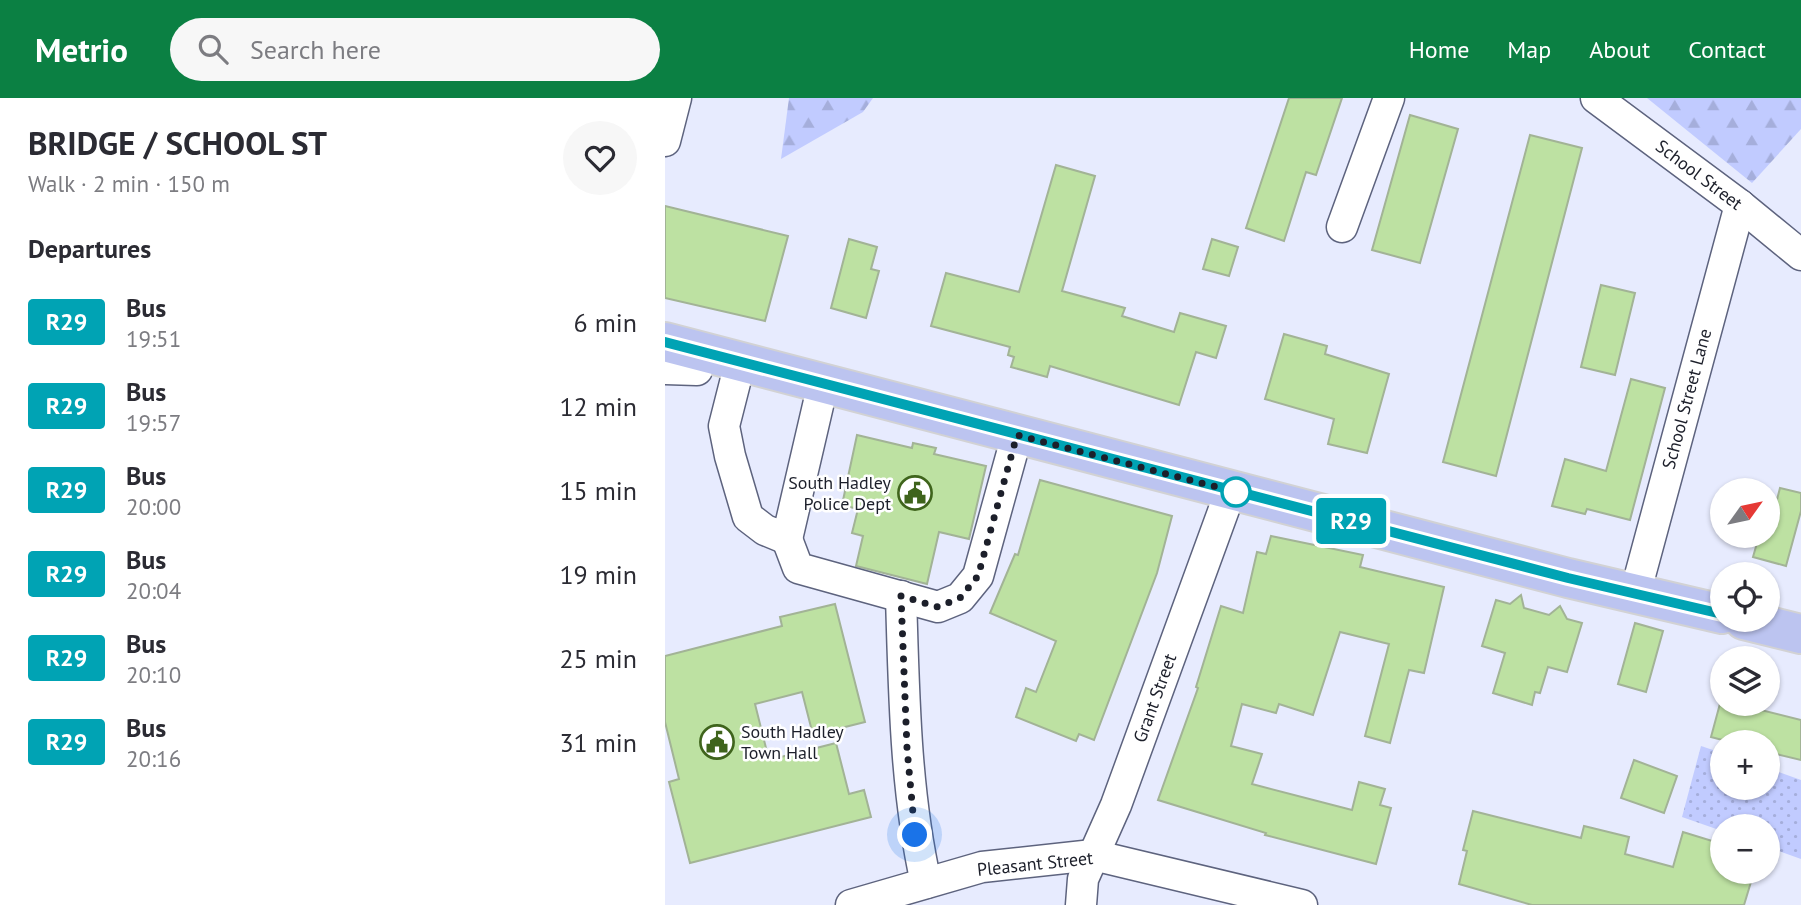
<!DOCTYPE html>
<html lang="en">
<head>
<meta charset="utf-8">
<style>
  :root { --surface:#fff; --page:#f7f7f7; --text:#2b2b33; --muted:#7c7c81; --accent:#0b8043 }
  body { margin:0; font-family:"PT Sans",sans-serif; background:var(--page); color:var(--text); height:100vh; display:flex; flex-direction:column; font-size:26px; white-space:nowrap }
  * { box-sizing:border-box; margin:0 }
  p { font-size:23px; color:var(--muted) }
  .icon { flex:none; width:38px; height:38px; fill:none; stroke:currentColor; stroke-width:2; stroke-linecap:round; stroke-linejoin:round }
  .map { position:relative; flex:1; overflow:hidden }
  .side { display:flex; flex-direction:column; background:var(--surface); width:665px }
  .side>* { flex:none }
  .badge { padding:0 14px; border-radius:5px; font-size:24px; line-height:46px }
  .needle { width:46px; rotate:57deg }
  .tools { position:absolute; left:1045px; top:380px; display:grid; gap:14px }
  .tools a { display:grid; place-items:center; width:70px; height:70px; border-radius:50%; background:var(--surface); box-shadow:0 2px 5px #0004; font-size:35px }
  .you { position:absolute; width:35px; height:35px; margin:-18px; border:5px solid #fff; border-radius:50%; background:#1a73e8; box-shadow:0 0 0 10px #1a73e833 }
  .map>.badge { position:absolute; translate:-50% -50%; box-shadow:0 0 0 4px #fff }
  h2 { padding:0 28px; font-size:26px; line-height:63px }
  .round { display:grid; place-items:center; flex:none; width:74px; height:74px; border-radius:37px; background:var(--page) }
  .headline { display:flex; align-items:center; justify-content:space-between; height:119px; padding:0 28px }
  h1 { font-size:33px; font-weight:700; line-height:52px }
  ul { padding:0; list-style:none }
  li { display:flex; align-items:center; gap:21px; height:84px; padding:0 28px }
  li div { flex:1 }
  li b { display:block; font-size:26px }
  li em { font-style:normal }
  li .badge { min-width:77px; font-weight:700; text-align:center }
  header { display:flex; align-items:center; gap:42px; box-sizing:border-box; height:98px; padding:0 35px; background:var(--accent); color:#fff }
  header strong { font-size:33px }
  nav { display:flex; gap:38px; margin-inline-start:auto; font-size:24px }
  .search { width:490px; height:63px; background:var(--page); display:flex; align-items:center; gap:18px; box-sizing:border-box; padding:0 24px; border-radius:38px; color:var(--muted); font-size:26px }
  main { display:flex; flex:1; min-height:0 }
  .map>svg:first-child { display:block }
  .grass { fill:url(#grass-dots) }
  .forest { fill:url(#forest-firs) }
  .building { fill:#bde1a2; stroke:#a2b396; stroke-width:2 }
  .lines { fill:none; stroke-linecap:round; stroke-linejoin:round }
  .minor-casing { stroke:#5d637e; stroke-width:33 }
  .major-casing { stroke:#d2d2d4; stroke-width:42 }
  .minor { stroke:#fff; stroke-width:30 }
  .major { stroke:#bcc4f0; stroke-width:38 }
  .line-casing { stroke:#fff; stroke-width:16 }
  .line { stroke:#00a3b4; stroke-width:10 }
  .walk { stroke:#1c1f2a; stroke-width:7; stroke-dasharray:0 12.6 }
  .stop-dot { fill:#fff; stroke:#00a3b4; stroke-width:3.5 }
  .labels { text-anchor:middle; stroke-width:5; stroke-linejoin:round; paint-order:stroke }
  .street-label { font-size:18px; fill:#1c1f2a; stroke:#fff }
  .poi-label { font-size:18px; fill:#1c1f2a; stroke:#fff; text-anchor:end }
</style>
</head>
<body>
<header>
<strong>Metrio</strong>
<div class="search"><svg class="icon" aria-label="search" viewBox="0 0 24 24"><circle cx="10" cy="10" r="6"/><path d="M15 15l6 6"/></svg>Search here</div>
<nav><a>Home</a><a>Map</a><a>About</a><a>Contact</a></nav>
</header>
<main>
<section class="side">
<div class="headline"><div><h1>BRIDGE / SCHOOL ST</h1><p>Walk · 2 min · 150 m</p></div><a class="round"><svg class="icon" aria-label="heart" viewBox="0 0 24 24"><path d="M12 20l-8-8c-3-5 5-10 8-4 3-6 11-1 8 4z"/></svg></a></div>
<h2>Departures</h2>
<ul>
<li><span class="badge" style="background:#00a3b4;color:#fff">R29</span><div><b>Bus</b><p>19:51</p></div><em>6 min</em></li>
<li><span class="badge" style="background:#00a3b4;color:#fff">R29</span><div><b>Bus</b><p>19:57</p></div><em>12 min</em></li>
<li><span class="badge" style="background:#00a3b4;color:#fff">R29</span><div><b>Bus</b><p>20:00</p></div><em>15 min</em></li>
<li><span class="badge" style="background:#00a3b4;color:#fff">R29</span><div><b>Bus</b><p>20:04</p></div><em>19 min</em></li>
<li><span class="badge" style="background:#00a3b4;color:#fff">R29</span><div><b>Bus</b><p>20:10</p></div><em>25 min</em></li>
<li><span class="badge" style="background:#00a3b4;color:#fff">R29</span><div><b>Bus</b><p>20:16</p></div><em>31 min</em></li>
</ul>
</section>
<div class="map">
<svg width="1136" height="807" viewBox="0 0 1136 807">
  <defs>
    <pattern id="grass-dots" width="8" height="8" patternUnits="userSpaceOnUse" patternTransform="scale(1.75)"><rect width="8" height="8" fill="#c1cbff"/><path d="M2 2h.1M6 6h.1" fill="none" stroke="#a5aedb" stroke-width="1.8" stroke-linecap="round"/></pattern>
    <pattern id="forest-firs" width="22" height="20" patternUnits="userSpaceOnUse" patternTransform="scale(1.75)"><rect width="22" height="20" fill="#c1cbff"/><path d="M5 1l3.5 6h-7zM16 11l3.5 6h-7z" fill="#a5aedb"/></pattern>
  </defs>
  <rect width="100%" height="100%" fill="#e7ebfe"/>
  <polygon class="grass" points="1036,648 1057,655 1057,690 1102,690 1103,670 1136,682 1136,761 1103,749 1102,728 1057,728 1057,733 1017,719"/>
  <g class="forest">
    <polygon points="124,0 208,0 198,14 116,61"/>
    <polygon points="982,0 1136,0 1136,31 1087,85"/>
  </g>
  <g class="building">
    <polygon points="624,0 677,0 651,77 641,74 619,143 581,130"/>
    <polygon points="745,17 793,31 755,165 707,152"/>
    <polygon points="865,37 917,50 831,378 778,364"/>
    <polygon points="391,67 430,78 397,193 460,210 457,218 509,234 515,215 561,228 551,260 531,254 514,307 385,268 382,279 346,269 349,259 343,257 345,249 266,228 281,175 354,194"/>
    <polygon points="0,108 123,138 100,223 0,200"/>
    <polygon points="184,141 212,149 206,171 214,173 201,220 166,210"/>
    <polygon points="547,141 573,149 564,178 538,171"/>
    <polygon points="936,187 970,195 950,277 916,269"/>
    <polygon points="619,236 662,248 660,256 724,276 702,355 663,346 669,321 600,301"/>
    <polygon points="966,281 1000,290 965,422 922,411 920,416 887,408 900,361 941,373"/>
    <polygon points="192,337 247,350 248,345 271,350 269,356 321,368 304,441 274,434 262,486 191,468 198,438 187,435 193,411 177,407"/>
    <polygon points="375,382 507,418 492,475 429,642 414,636 411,643 351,619 361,590 371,594 391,543 325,515 350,456 353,457"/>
    <polygon points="1115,390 1136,395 1136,413 1121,468 1088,459 1094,438 1102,438 1102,415 1108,417"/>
    <polygon points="606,438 698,457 695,469 779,489 759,575 744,572 725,645 700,638 724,546 675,534 648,617 614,606 611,615 577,606 566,648 597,656 587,686 687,712 694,684 720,691 715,707 726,710 711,766 600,737 601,735 493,702 533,590 531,589 556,508 578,515 592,454 601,456"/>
    <polygon points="856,497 859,510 884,517 895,508 902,521 917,525 902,574 883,569 875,595 870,594 867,607 828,595 840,555 817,548 831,502 845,506"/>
    <polygon points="170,506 200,624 148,637 137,594 90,606 104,662 171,645 184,696 199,692 206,719 25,765 4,684 14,681 0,624 0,558 117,528 115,519"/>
    <polygon points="970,525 998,533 981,594 953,586"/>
    <polygon points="1056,602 1057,606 1072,606 1136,622 1136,662 1102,654 1102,644 1065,644 1046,639"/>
    <polygon points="969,662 1012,678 999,715 956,700"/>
    <polygon points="808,713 916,740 919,728 964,739 960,756 1008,769 1018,734 1057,746 1057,774 1089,774 1079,807 867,807 794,786 802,753 798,752"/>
  </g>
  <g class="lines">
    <g class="minor-casing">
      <g id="minor">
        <polyline points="931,0 1075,107 1136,157"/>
        <polyline points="0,43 11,0"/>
        <polyline points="677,129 724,0"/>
        <polyline points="75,265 59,328 65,358 83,419 100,432 122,441 158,286"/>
        <polyline points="0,271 32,272 34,254"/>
        <polyline points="122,441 133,470 273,509 295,500 313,478 352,337"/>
        <polyline points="970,496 1075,107"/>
        <path d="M236,498C239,595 240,691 261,785"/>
        <polyline points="186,807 317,769 428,757 637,807"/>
        <polyline points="416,807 418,781 451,707 566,392"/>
      </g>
    </g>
    <g class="major-casing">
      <g id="major">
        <polyline points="0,244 903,480 1057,516"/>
        <polyline points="1079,522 1136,536"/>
      </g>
    </g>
    <use href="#minor" class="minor"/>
    <use href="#major" class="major"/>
  </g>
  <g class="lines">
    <g class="line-casing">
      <polyline id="line" points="0,244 903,480 1057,516"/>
    </g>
    <use href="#line" class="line"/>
    <polyline class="walk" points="250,737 242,650 236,498 273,509 295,500 313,478 352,337 571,394"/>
  </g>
  <defs>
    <g id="civic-ring" transform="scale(1.75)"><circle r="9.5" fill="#fff" stroke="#3f641c" stroke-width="1.5"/><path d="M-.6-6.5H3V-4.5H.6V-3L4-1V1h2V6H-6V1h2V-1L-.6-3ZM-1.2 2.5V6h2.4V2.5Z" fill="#3f641c"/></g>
  </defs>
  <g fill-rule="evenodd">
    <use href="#civic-ring" x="250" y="395"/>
    <use href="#civic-ring" x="52" y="644"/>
  </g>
  <circle class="stop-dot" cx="571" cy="394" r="14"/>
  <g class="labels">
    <g class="street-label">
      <text transform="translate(1034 77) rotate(37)" y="6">School Street</text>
      <text transform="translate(1022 301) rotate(-75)" y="6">School Street Lane</text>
      <text transform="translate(490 600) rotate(-70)" y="6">Grant Street</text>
      <text transform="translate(370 766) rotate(-6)" y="6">Pleasant Street</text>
    </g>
    <g class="poi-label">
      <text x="226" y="391">South Hadley<tspan x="226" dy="21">Police Dept</tspan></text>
      <text x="76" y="640" text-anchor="start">South Hadley<tspan x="76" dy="21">Town Hall</tspan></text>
    </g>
  </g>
</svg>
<div class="tools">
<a><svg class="needle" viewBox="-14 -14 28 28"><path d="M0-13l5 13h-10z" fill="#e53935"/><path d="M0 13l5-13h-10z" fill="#7c7c81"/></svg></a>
<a><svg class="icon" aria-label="locate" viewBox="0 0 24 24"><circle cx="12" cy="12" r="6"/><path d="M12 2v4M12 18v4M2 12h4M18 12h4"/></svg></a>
<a><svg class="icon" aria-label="layers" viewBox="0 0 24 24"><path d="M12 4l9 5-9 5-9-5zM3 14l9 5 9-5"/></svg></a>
<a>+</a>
<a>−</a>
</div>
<div class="you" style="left:250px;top:737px"></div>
<b class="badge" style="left:686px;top:423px;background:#00a3b4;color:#fff">R29</b>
</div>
</main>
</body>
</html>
